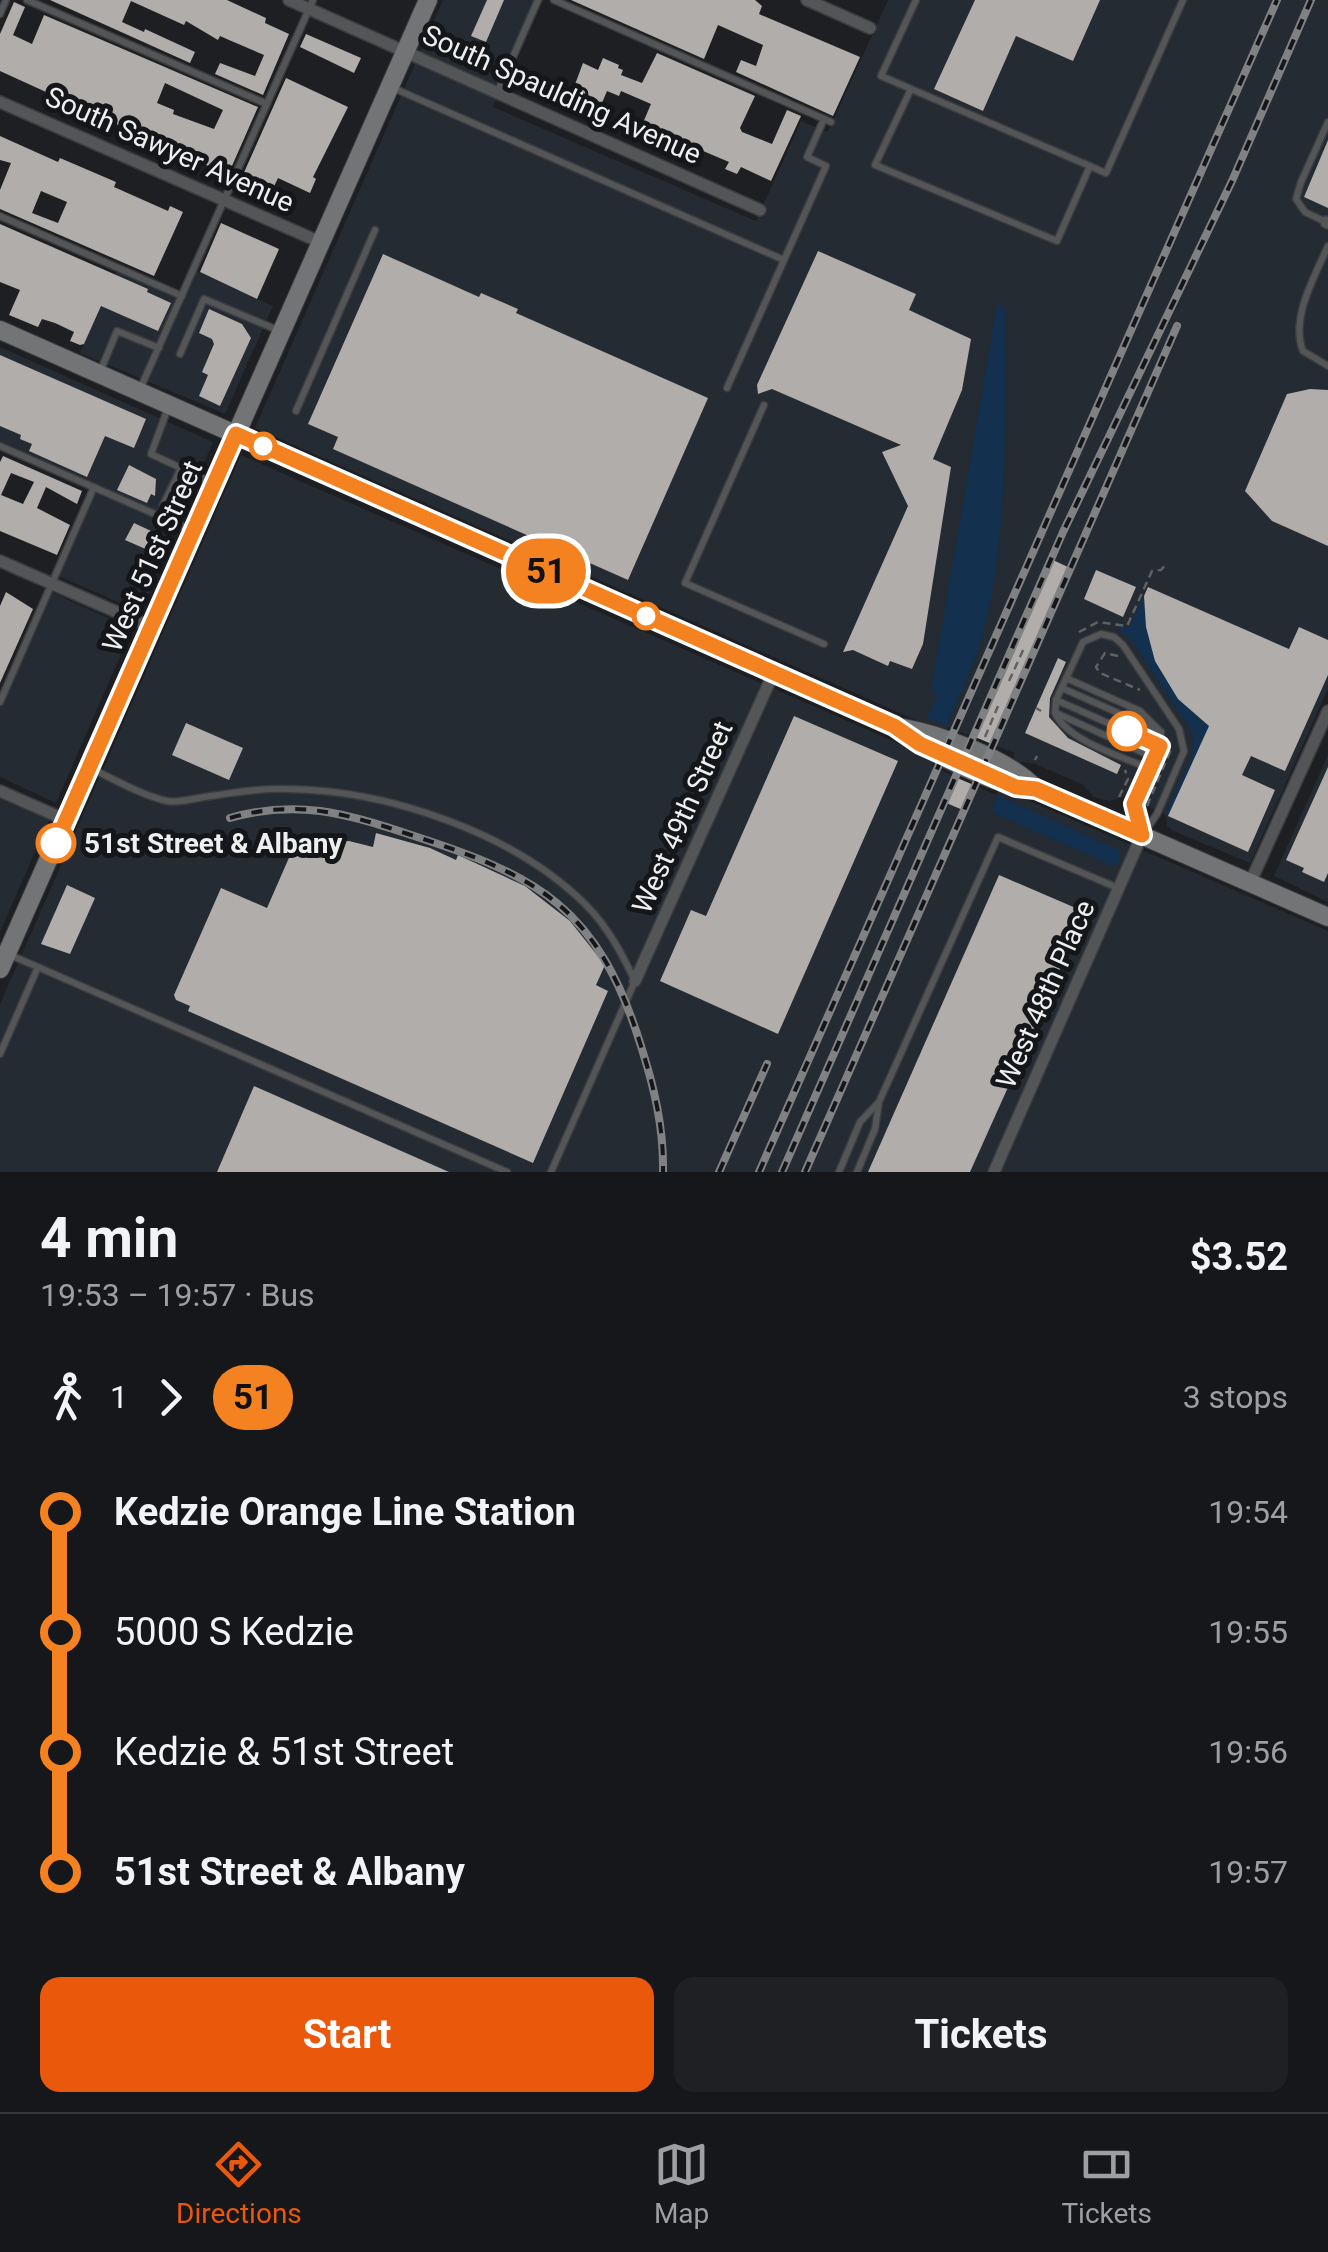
<!DOCTYPE html>
<html lang="en">
<head>
<meta charset="utf-8">
<style>
  :root { --surface:#16171a; --page:#1f2023; --text:#f1f3f6; --muted:#9e9fa2; --line:#353639; --accent:#ea580c }
  body { margin:0; font-family:Roboto,sans-serif; background:var(--page); color:var(--text); height:100vh; display:flex; flex-direction:column; font-size:38px; white-space:nowrap }
  * { box-sizing:border-box; margin:0 }
  p { font-size:32px; color:var(--muted) }
  .icon { flex:none; width:55px; height:55px; fill:none; stroke:currentColor; stroke-width:2; stroke-linecap:round; stroke-linejoin:round }
  .map { position:relative; height:1172px; overflow:hidden }
  .side { display:flex; flex-direction:column; background:var(--surface); flex:1 }
  .side>* { flex:none }
  .badge { padding:0 20px; border-radius:32px; font-size:35px; line-height:65px }
  .map>.badge { position:absolute; translate:-50% -50%; box-shadow:0 0 0 5px #fff }
  .legs { display:flex; align-items:center; gap:15px; height:110px; padding:0 40px; font-size:32px }
  .legs p { margin-inline-start:auto }
  .head { display:flex; align-items:center; justify-content:space-between; height:170px; padding:0 40px }
  h1 { font-size:55px; font-weight:700; line-height:75px }
  .button { display:flex; gap:20px; margin-top:auto; padding:20px 40px }
  .button a { flex:1; height:115px; border-radius:20px; background:var(--accent); color:#fff; font-size:40px; font-weight:700; line-height:115px; text-align:center }
  .button a+a { background:var(--page); color:var(--text) }
  ul { padding:0 40px; list-style:none }
  li { display:flex; align-items:center; gap:35px; height:120px; font-size:38px }
  li i { display:grid; place-items:center; width:15px; height:100%; margin:0 12px; background:currentColor }
  li i::after { content:''; width:25px; height:25px; margin:-12px; border:8px solid; border-radius:50%; background:var(--surface) }
  li p { margin-inline-start:auto }
  li:first-child i { background:linear-gradient(#0000 50%,currentColor 0) }
  li:last-child i { background:linear-gradient(currentColor 50%,#0000 0) }
  .menu { display:flex; justify-content:space-around; align-items:center; height:140px; border-top:2px solid var(--line); background:var(--surface); font-size:28px; color:var(--muted) }
  .menu a { display:grid; justify-items:center; gap:5px }
  .menu .selected { color:var(--accent) }
  .map>svg:first-child { display:block }
  .built { fill:#242b32 }
  .green { fill:#13304e }
  .building { fill:#b1adaa; fill-rule:evenodd }
  .lines { fill:none; stroke-linecap:round; stroke-linejoin:round }
  .lane-casing { stroke:#3a3c3f; stroke-width:9 }
  .street-casing { stroke:#3a3c3f; stroke-width:14 }
  .secondary-casing { stroke:#3a3c3f; stroke-width:20 }
  .path { stroke:#5f6163; stroke-width:2.5; stroke-dasharray:8 5; stroke-linecap:butt }
  .lane { stroke:#545557; stroke-width:6 }
  .street { stroke:#545557; stroke-width:11 }
  .secondary { stroke:#727476; stroke-width:18 }
  .rail-casing { stroke:#7f8183; stroke-width:8 }
  .rail { stroke:#141619; stroke-width:4; stroke-dasharray:11; stroke-linecap:butt }
  .line-1-casing { stroke:#fff; stroke-width:22 }
  .line-1 { stroke:#f58220; stroke-width:15 }
  .stop-1-dot { fill:#fff; stroke:#f58220; stroke-width:5 }
  .labels { text-anchor:middle; stroke-width:10; stroke-linejoin:round; paint-order:stroke }
  .street-label { font-size:28px; fill:#edeff1; stroke:#141619 }
  .stop-label { font-size:28px; font-weight:bold; fill:#edeff1; stroke:#141619; text-anchor:start }
</style>
</head>
<body>
<div class="map">
<svg width="1328" height="1172" viewBox="0 0 1328 1172">
  <rect width="100%" height="100%" fill="#1d1f22"/>
  <g class="built">
    <polygon points="443,0 539,0 493,107 756,221 801,121 828,132 888,0 1328,0 1328,689 1250,863 1173,831 1167,826 1166,815 1127,796 1109,801 1094,797 1082,784 1035,764 1012,761 1015,753 948,727 945,733 255,428"/>
    <polygon points="118,268 181,296 193,270 273,306 225,414 80,353"/>
    <polygon points="0,347 213,442 141,612 56,575 94,487 0,446"/>
    <polygon points="241,455 934,759 932,766 996,795 1000,788 1328,931 1328,1172 0,1172 0,1004"/>
    <polygon points="49,591 132,629 56,803 0,777 0,702"/>
    <polygon points="1328,755 1328,902 1274,876"/>
    <polygon points="0,799 49,820 0,932"/>
  </g>
  <g class="green">
    <path d="M997,304L1005,307C1004,413 1010,531 983,634C974,666 960,696 946,726L927,718L937,696L931,691Z"/>
    <path d="M1144,595C1148,656 1161,687 1209,726L1168,816L1167,811L1192,755L1193,733L1130,638L1118,629L1120,625L1129,628Z"/>
    <polygon points="997,795 1119,850 1119,864 1106,866 1107,863 992,812"/>
  </g>
  <g class="building">
    <polygon points="50,0 227,0 266,18 265,23 289,34 263,95 215,74 220,63 255,76 264,55 229,40 220,36 218,40 186,21 184,25 131,1 122,22 144,32 145,29 195,52 190,63"/>
    <polygon points="487,0 504,0 486,42 471,36"/>
    <polygon points="571,0 755,0 762,6 759,14 860,57 833,116 736,72 741,60 756,66 763,45 718,25 704,59"/>
    <polygon points="975,0 1100,0 1073,61 1016,36 983,111 934,89"/>
    <path d="M14,2L25,7L13,35L32,44L44,15L258,107L228,175L0,71V34ZM165,83L223,110L214,129L173,114L174,110L157,103Z"/>
    <polygon points="306,34 361,58 354,73 300,47"/>
    <polygon points="657,53 755,96 740,128 742,132 772,144 787,110 801,116 771,181 741,167 737,174 725,169 729,162 642,125 651,104 621,91 619,96 607,91 602,103 585,95 583,101 571,95 583,63 598,70 603,58 619,65 618,68 623,70 621,75 642,83"/>
    <polygon points="286,78 348,107 313,177 316,179 310,193 278,178 268,199 238,186"/>
    <path d="M0,136L58,162L60,158L116,182L114,187L168,211L170,206L183,212L154,276L0,209V190L11,163L0,160ZM41,191L67,202L58,223L32,213Z"/>
    <polygon points="1328,140 1328,208 1304,197"/>
    <polygon points="221,223 279,249 257,299 200,272"/>
    <polygon points="0,224 148,289 147,292 171,303 158,331 101,306 84,344 80,345 70,341 74,332 55,323 42,319 38,327 9,315 20,290 0,282"/>
    <polygon points="818,251 916,294 909,310 971,339 962,390 933,459 951,467 923,644 912,669 890,661 888,666 853,650 843,652 908,506 882,452 901,445 772,389 758,394 757,385"/>
    <polygon points="383,254 479,297 481,293 518,309 516,313 708,398 628,580 333,449 338,437 308,424"/>
    <polygon points="209,309 242,324 251,338 220,406 199,396 208,375 202,372 214,344 212,339 199,333"/>
    <polygon points="0,355 146,419 134,448 105,436 87,477 29,451 32,444 20,439 21,435 0,426"/>
    <polygon points="1310,389 1328,390 1328,546 1272,521 1245,491 1287,394"/>
    <path d="M3,456L82,491L77,504L46,487L37,508L70,525L57,555L0,531V462ZM11,473L34,482L23,504L1,495Z"/>
    <polygon points="129,465 156,479 155,496 151,494 147,503 117,490"/>
    <polygon points="134,523 164,537 157,554 125,540"/>
    <polygon points="1051,559 1072,569 994,745 973,736"/>
    <polygon points="1096,570 1136,587 1123,617 1084,599"/>
    <polygon points="1148,587 1289,649 1299,627 1328,640 1328,675 1285,771 1251,756 1242,775 1275,790 1248,852 1168,816 1209,726 1178,699 1155,661 1146,627 1144,596"/>
    <polygon points="6,592 33,609 0,683 0,606"/>
    <polygon points="1058,658 1066,662 1050,698 1049,717 1068,738 1121,765 1117,774 1025,733"/>
    <polygon points="794,716 898,761 778,1034 660,981 691,910 706,916"/>
    <polygon points="186,723 243,748 229,780 172,755"/>
    <polygon points="1328,767 1328,873 1324,882 1302,872 1304,868 1286,860"/>
    <polygon points="955,777 976,786 965,811 944,802"/>
    <polygon points="376,833 430,848 456,860 458,855 525,886 570,921 605,965 596,985 608,991 533,1163 188,1011 190,1006 176,1000 174,995 221,888 267,908 295,844 349,841 373,847"/>
    <polygon points="999,875 1085,912 1027,1045 970,1172 868,1172"/>
    <polygon points="67,885 95,898 70,954 41,944"/>
    <polygon points="254,1086 449,1172 217,1172"/>
  </g>
  <g class="lines">
    <g class="lane-casing">
      <g id="lane">
        <polyline points="27,0 267,104"/>
        <polyline points="554,0 831,122"/>
        <polyline points="916,0 881,76 1106,173 1183,0"/>
        <polyline points="0,14 6,0"/>
        <polyline points="391,87 784,260"/>
        <polyline points="911,89 875,165 1057,241 1090,166"/>
        <polyline points="498,91 538,0"/>
        <polyline points="0,216 182,296"/>
        <polyline points="1326,222 1305,212 1296,199 1301,182 1328,122"/>
        <path d="M1328,246C1315,276 1290,318 1303,351L1328,366"/>
        <polyline points="180,354 204,299 280,331"/>
        <polyline points="100,372 117,331 159,348"/>
        <polyline points="141,387 313,0"/>
        <polyline points="727,388 826,166 807,157 824,119"/>
        <polyline points="764,405 685,583 824,644"/>
        <polyline points="168,408 151,454 213,483"/>
        <polyline points="296,411 375,230"/>
        <polyline points="0,446 191,530"/>
        <polyline points="163,505 181,468"/>
        <polyline points="1066,678 1140,711 1161,732"/>
        <polyline points="1062,688 1161,732"/>
        <polyline points="1056,700 1160,746"/>
        <polyline points="0,702 94,487"/>
        <polyline points="1055,713 1056,700 1083,642 1101,634 1114,637 1123,645 1179,729 1184,751 1157,814 1143,834"/>
        <path d="M1055,713C1067,741 1124,757 1150,769"/>
        <polyline points="1056,713 1155,758"/>
        <path d="M90,768C114,779 141,795 167,801C178,803 193,799 204,797C232,793 260,788 287,789C388,790 514,833 586,905C608,927 622,954 635,981L551,1172"/>
        <polyline points="1140,829 1134,804 1160,746 1161,732"/>
        <polyline points="8,954 507,1172"/>
        <polyline points="0,1054 38,967"/>
        <polyline points="839,1172 860,1122 878,1103"/>
        <polyline points="857,1172 875,1129 879,1102 998,837 1118,888"/>
      </g>
    </g>
    <g class="street-casing">
      <g id="street">
        <polyline points="289,0 760,210"/>
        <polyline points="807,0 870,28"/>
        <polyline points="0,102 320,242"/>
        <polyline points="1326,222 1328,223"/>
        <polyline points="0,561 151,627"/>
        <polyline points="0,791 66,820"/>
        <polyline points="1250,883 1328,711"/>
        <polyline points="635,981 774,672"/>
        <polyline points="994,1172 1142,835"/>
      </g>
    </g>
    <g class="secondary-casing">
      <g id="secondary">
        <path d="M0,330L894,726C929,752 992,786 1036,789L1328,917"/>
        <path d="M899,727C939,734 1009,759 1036,789"/>
        <polyline points="0,969 428,0"/>
      </g>
    </g>
    <g class="path">
      <polyline points="1079,632 1098,622 1127,626 1152,571 1161,570 1166,564"/>
      <polyline points="1118,656 1105,653 1096,667 1100,673 1140,690"/>
      <polyline points="1009,681 1025,646"/>
      <polyline points="1036,708 1041,711"/>
      <polyline points="985,737 998,706"/>
      <polyline points="1035,760 1037,756"/>
      <polyline points="1119,797 1128,779 1125,770"/>
      <polyline points="1147,806 1172,747"/>
    </g>
    <use href="#lane" class="lane"/>
    <use href="#street" class="street"/>
    <use href="#secondary" class="secondary"/>
    <g class="rail-casing">
      <g id="rail">
        <path d="M230,818C297,799 344,813 408,834C539,876 598,907 641,1046C654,1087 664,1128 663,1172"/>
        <polyline points="719,1172 767,1064"/>
        <polyline points="759,1172 1277,0"/>
        <polyline points="782,1172 1063,532 1232,181 1311,0"/>
        <polyline points="805,1172 1177,326"/>
      </g>
    </g>
    <use href="#rail" class="rail"/>
  </g>
  <g class="lines">
    <g class="line-1-casing">
      <polyline id="line-1" points="56,843 236,434 894,726 920,744 1016,787 1036,789 1142,835 1134,804 1160,746 1127,731"/>
    </g>
    <use href="#line-1" class="line-1"/>
  </g>
  <g class="stop-1-dot">
    <circle cx="263" cy="446" r="12"/>
    <circle cx="646" cy="616" r="12"/>
    <circle cx="1127" cy="731" r="18"/>
    <circle cx="56" cy="843" r="18"/>
  </g>
  <g class="labels">
    <g class="street-label">
      <text transform="translate(562 94) rotate(24)" y="10">South Spaulding Avenue</text>
      <text transform="translate(170 149) rotate(24)" y="10">South Sawyer Avenue</text>
      <text transform="translate(152 556) rotate(-66)" y="10">West 51st Street</text>
      <text transform="translate(682 817) rotate(-66)" y="10">West 49th Street</text>
      <text transform="translate(1045 994) rotate(-66)" y="10">West 48th Place</text>
    </g>
    <g class="stop-label">
      <text x="84" y="853">51st Street &amp; Albany</text>
    </g>
  </g>
</svg>
<b class="badge" style="left:546px;top:571px;background:#f58220;color:#111">51</b>
</div>
<section class="side">
<div class="head"><div><h1>4 min</h1><p>19:53 – 19:57 · Bus</p></div><b>$3.52</b></div>
<div class="legs"><svg class="icon" aria-label="walk" viewBox="0 0 24 24"><circle cx="13" cy="4" r="2"/><path d="M13 8l-2 6 4 7M11 14l-3 7M7 12l3-4h3l4 4"/></svg>1<svg class="icon" aria-label="forward" viewBox="0 0 24 24"><path d="M9 5l7 7-7 7"/></svg><b class="badge" style="background:#f58220;color:#111">51</b><p>3 stops</p></div>
<ul>
<li><i style="color:#f58220"></i><b>Kedzie Orange Line Station</b><p>19:54</p></li>
<li><i style="color:#f58220"></i><span>5000 S Kedzie</span><p>19:55</p></li>
<li><i style="color:#f58220"></i><span>Kedzie &amp; 51st Street</span><p>19:56</p></li>
<li><i style="color:#f58220"></i><b>51st Street &amp; Albany</b><p>19:57</p></li>
</ul>
<div class="button"><a>Start</a><a>Tickets</a></div>
</section>
<nav class="menu">
<a class="selected"><svg class="icon" aria-label="directions" viewBox="0 0 24 24"><path d="M12 3l9 9-9 9-9-9zM9 14v-3h6M13 9l2 2-2 2"/></svg>Directions</a>
<a><svg class="icon" aria-label="map" viewBox="0 0 24 24"><path d="M3 6l6-2 6 2 6-2v14l-6 2-6-2-6 2zM9 4v14M15 6v14"/></svg>Map</a>
<a><svg class="icon" aria-label="tickets" viewBox="0 0 24 24"><path d="M3 7h18v10H3zM15 7v10"/></svg>Tickets</a>
</nav>
</body>
</html>
